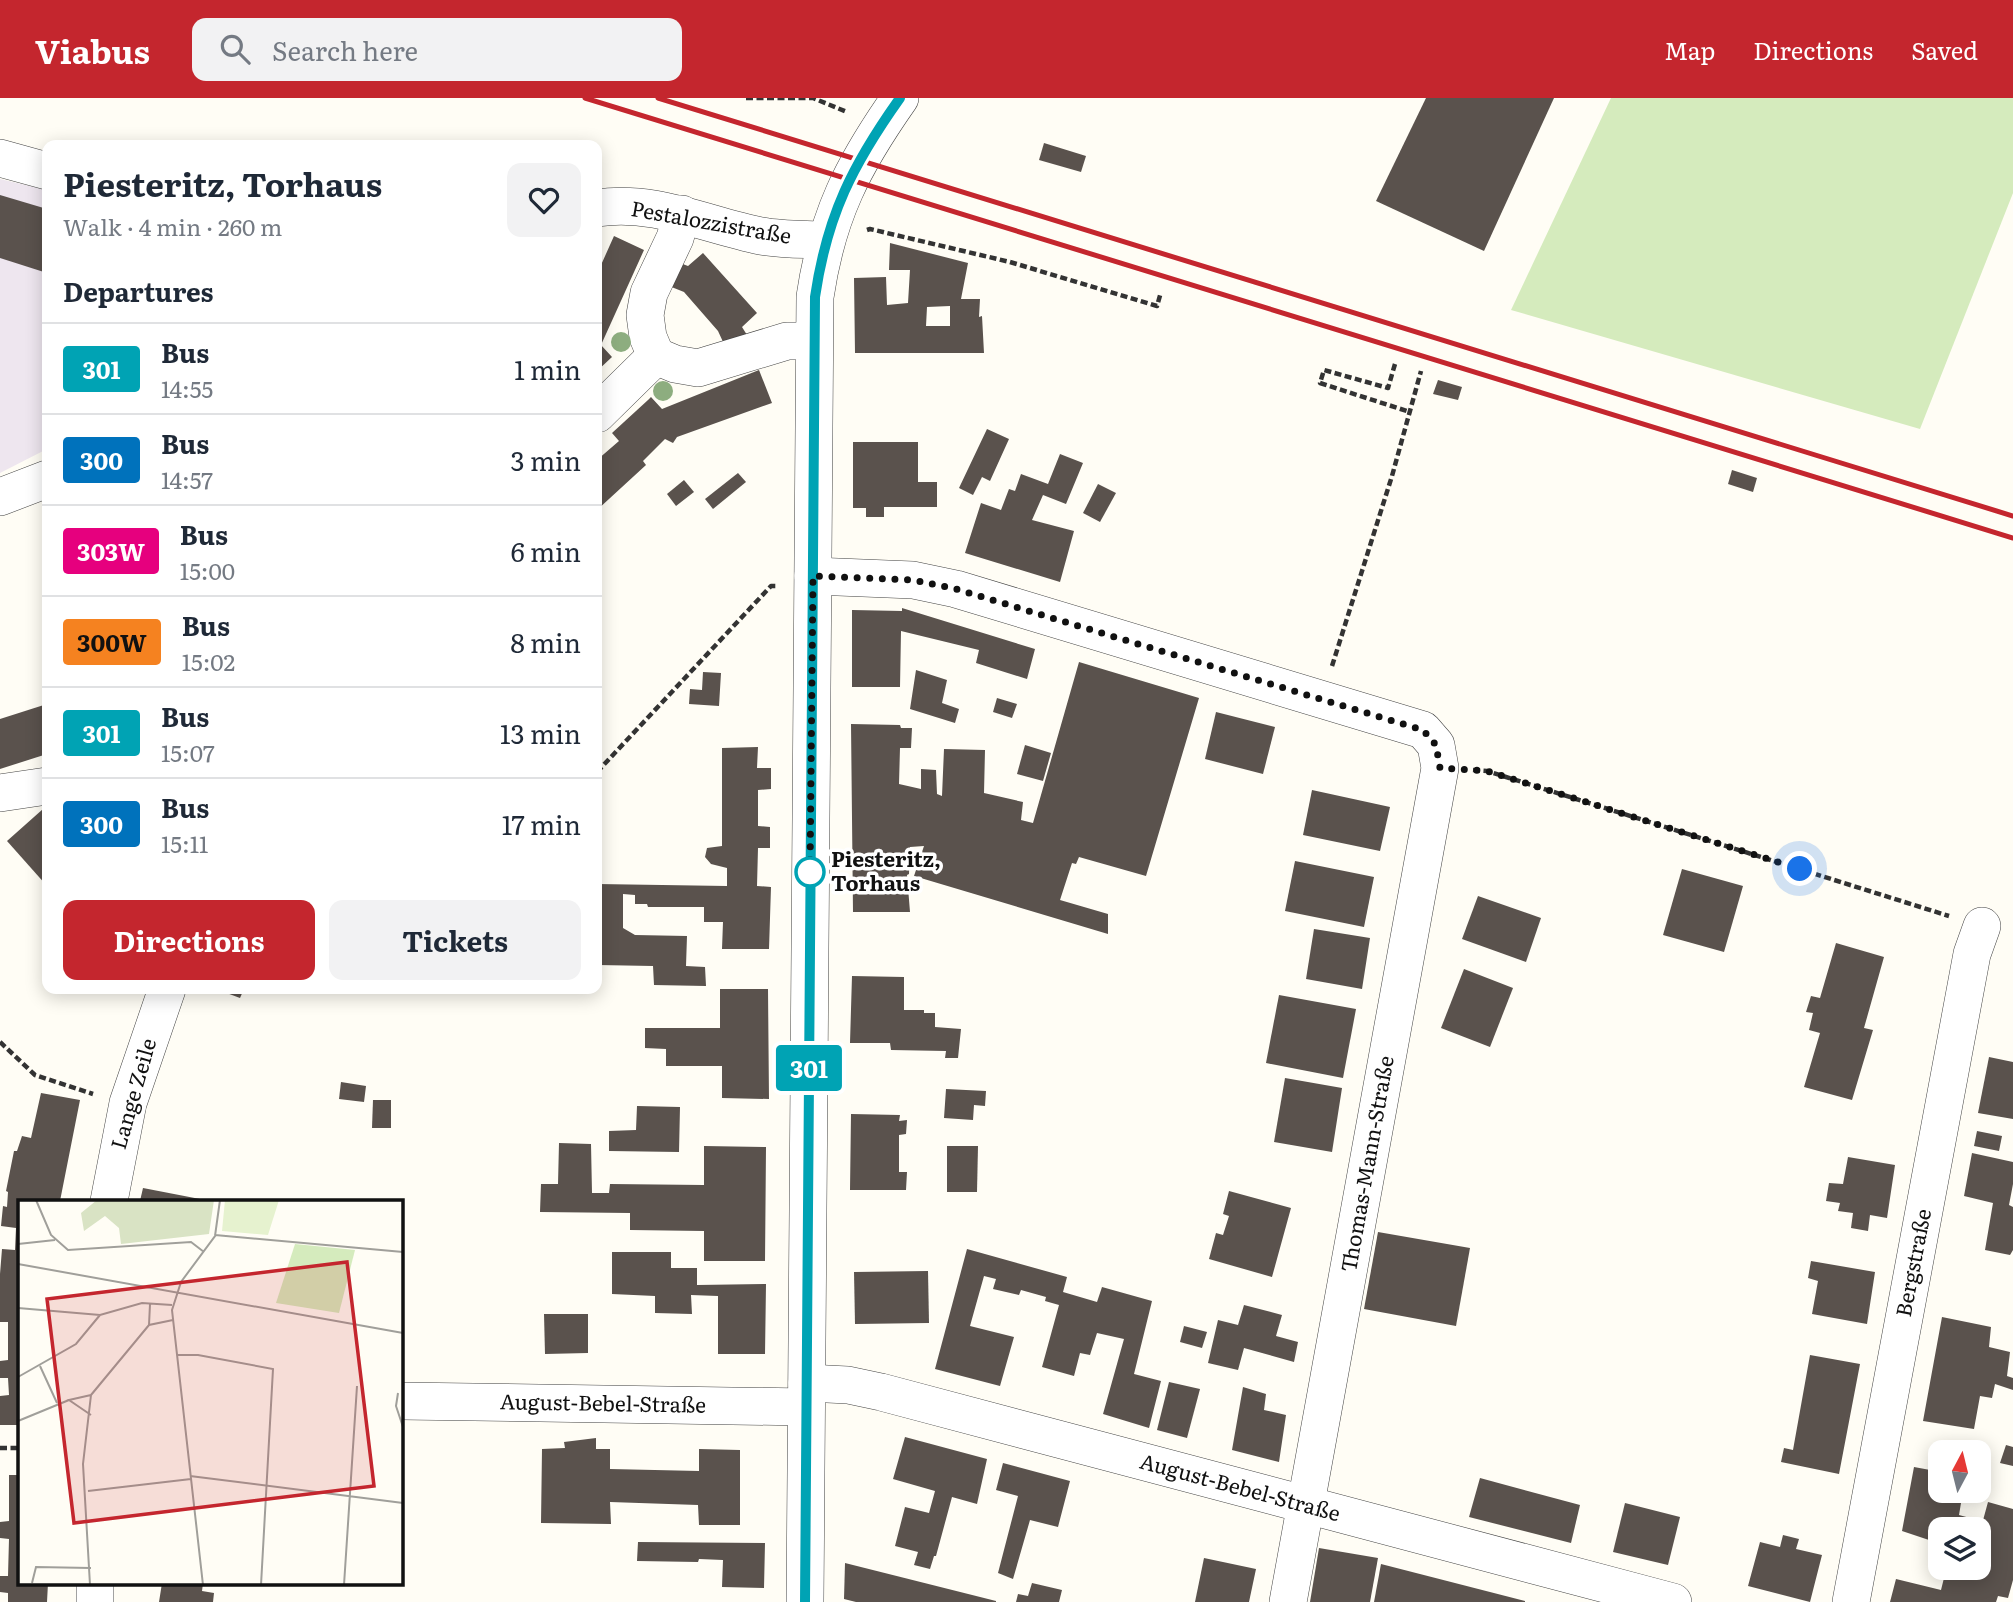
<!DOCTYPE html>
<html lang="en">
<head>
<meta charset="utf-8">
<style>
  :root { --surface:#fff; --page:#f2f2f3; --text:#1f2937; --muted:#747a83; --line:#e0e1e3; --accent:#c4262e }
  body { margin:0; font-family:Literata,serif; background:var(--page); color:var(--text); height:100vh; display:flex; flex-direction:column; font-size:26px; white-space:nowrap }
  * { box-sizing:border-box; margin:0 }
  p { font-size:23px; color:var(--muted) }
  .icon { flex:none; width:38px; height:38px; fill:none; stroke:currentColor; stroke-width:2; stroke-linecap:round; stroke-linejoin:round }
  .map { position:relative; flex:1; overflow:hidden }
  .panel { position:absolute; left:42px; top:42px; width:560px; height:854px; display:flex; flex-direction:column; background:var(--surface); border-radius:14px; box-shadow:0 4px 18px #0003 }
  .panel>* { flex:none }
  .badge { padding:0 14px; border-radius:5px; font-size:24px; line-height:46px }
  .needle { width:46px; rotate:7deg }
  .fabs { position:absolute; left:1928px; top:1342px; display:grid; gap:14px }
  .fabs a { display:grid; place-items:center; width:63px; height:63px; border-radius:14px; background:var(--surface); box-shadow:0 4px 18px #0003; font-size:35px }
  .you { position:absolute; width:35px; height:35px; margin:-18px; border:5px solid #fff; border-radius:50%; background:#1a73e8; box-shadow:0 0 0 10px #1a73e833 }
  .map>.badge { position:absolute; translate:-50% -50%; box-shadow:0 0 0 4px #fff }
  h2 { padding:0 21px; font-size:26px; line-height:63px }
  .round { display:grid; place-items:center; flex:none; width:74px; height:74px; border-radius:14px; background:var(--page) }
  .headline { display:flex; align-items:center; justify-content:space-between; height:119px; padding:0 21px }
  h1 { font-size:33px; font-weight:700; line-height:52px }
  .action { display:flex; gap:14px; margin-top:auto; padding:14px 21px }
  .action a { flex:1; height:80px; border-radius:14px; background:var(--accent); color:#fff; font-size:28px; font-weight:700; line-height:80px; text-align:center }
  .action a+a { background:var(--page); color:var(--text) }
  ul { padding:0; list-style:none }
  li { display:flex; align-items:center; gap:21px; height:91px; padding:0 21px; border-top:2px solid var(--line) }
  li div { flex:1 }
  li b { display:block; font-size:26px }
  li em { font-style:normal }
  li .badge { min-width:77px; font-weight:700; text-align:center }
  header { display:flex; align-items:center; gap:42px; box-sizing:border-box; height:98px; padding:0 35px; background:var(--accent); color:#fff }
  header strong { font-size:33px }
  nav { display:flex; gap:38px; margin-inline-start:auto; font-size:24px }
  .search { width:490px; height:63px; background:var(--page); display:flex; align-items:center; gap:18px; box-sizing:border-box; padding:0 24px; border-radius:14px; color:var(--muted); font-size:26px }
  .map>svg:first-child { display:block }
  .industrial { fill:#eee6ef }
  .green { fill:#d5ebbd }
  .building { fill:#5a524d; fill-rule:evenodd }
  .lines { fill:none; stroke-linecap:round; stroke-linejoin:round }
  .minor-casing { stroke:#444; stroke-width:38 }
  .path { stroke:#333; stroke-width:4.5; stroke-dasharray:7 3.5; stroke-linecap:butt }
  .minor { stroke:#fff; stroke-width:37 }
  .rail { stroke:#c4262e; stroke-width:5 }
  .tree { fill:#8dad7f }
  .line-casing { stroke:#fff; stroke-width:16 }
  .line { stroke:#00a3b4; stroke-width:10 }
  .walk { stroke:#111; stroke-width:7; stroke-dasharray:0 12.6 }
  .stop-dot { fill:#fff; stroke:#00a3b4; stroke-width:3.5 }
  .labels { text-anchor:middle; stroke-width:7; stroke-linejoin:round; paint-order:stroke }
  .street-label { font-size:21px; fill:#111; stroke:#fff }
  .stop-label { font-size:21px; font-weight:bold; fill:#111; stroke:#fff; text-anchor:start }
  .inset-road { fill:none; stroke:#a09f9a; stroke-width:2 }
  .view { fill:#c4262e; fill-opacity:0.15; stroke:#c4262e; stroke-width:3.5 }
  .inset-edge { fill:none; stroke:#111; stroke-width:3.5 }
</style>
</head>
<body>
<header>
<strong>Viabus</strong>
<div class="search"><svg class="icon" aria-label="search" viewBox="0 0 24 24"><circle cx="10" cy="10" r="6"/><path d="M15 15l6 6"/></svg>Search here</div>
<nav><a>Map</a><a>Directions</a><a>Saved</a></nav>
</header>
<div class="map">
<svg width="2013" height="1504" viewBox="0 0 2013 1504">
  <rect width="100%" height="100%" fill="#fffdf5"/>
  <polygon class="industrial" points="0,81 47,92 47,351 0,375"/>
  <polygon class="green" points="1611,0 2013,0 2013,95 1920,331 1511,212"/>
  <g class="building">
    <polygon points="1426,0 1554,0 1484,153 1376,103"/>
    <polygon points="1044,45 1086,58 1081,74 1039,62"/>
    <polygon points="0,97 47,111 47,175 0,160"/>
    <polygon points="614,138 644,152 601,247 612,259 597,273 597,176"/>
    <path d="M890,145L968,165L961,201H980L979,219L982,218L984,255H855L854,180L886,179L887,207L908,205L910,172H889ZM950,208V228H926L927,209Z"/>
    <polygon points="703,155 757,215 742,229 747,237 724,246 718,233 684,194 669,188 680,165 688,168"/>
    <polygon points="759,272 772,305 677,339 673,345 665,341 643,363 646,367 597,412 597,362 619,343 612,335 648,302 651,299 662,311"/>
    <polygon points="1438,282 1462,289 1458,302 1433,296"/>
    <polygon points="987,331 1009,341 990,383 982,379 973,397 959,390"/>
    <polygon points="853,344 918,344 918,384 937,384 937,409 884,409 884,419 866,419 866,410 853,410"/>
    <polygon points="1060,356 1083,365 1066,406 1043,397 1032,422 1074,433 1060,484 965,455 981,405 1001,412 1009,391 1015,393 1021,376 1048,386"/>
    <polygon points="1732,372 1757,380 1753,394 1728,386"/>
    <polygon points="738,375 746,384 713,411 705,401"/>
    <polygon points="684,382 694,394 676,408 667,396"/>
    <polygon points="1098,386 1116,395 1100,424 1083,415"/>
    <polygon points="902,510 1035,551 1027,581 976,565 979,552 901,533 900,589 852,589 852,512 902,513"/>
    <polygon points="1079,564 1199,600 1146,778 1079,759 1076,766 1072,765 1060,802 1108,816 1108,836 914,778 924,748 910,749 909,776 907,777 910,814 853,814 851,626 900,627 901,630 912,630 911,650 900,650 899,686 921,691 921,671 936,672 937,696 942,698 944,651 985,652 984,695 1023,704 1021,722 1033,725"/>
    <polygon points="916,572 947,582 942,605 959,611 955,625 910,611"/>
    <polygon points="703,574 721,575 719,608 689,606 690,591 702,592"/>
    <polygon points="997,600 1017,606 1012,620 993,614"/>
    <polygon points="47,606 47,656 0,671 0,621"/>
    <polygon points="1216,614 1275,629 1263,676 1205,661"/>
    <polygon points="1025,647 1051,655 1043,683 1017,676"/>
    <polygon points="758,649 757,670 771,670 771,691 758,692 758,728 770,729 770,750 758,750 757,788 771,789 769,851 722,851 723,824 704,824 704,809 648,809 647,806 635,806 635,797 623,796 623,830 635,837 687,838 686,868 705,869 706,888 654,887 653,868 598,867 597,786 727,788 727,770 711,766 705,759 707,750 722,748 722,650"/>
    <polygon points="1312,692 1390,709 1380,753 1303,737"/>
    <polygon points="43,711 47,715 47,788 7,743"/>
    <polygon points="1295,763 1374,779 1364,829 1285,813"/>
    <polygon points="1682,771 1743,788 1724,854 1663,837"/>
    <polygon points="1478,798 1541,820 1526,864 1462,841"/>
    <polygon points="1314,831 1370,840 1362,891 1306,881"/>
    <polygon points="1836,845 1884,859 1864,930 1873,932 1852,1002 1804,989 1820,935 1809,932 1813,915 1806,914 1811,898 1820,900"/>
    <polygon points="1464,871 1513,890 1490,949 1441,930"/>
    <polygon points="852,878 904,879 904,912 924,912 924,915 935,915 935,929 961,931 958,960 945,960 946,953 891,952 890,945 850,945"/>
    <polygon points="216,891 244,891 240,900"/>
    <polygon points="720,891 768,891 769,1001 722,1000 722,968 666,968 666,951 645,950 645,930 720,930"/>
    <polygon points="1279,897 1356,911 1343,980 1266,965"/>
    <polygon points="1989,959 2013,964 2013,1021 1978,1015"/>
    <polygon points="1285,980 1342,990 1332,1054 1274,1044"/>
    <polygon points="341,984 366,988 364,1004 339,1001"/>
    <polygon points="946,991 986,993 985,1008 974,1007 973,1022 944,1020"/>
    <polygon points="41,995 80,1002 60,1103 19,1103 19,1327 0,1327 0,1298 9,1297 8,1280 0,1280 0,1263 8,1262 8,1224 0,1224 0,1176 2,1151 15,1152 16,1130 1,1128 3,1108 7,1109 8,1094 6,1093 14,1053 17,1053 22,1038 31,1040"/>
    <polygon points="373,1002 391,1002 391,1030 372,1030"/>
    <polygon points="637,1008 680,1009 679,1054 609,1053 609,1033 636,1032"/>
    <polygon points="851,1016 900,1017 899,1023 907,1022 906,1036 899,1037 899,1074 907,1074 906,1092 850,1092"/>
    <polygon points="1977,1033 2002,1038 1999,1053 1974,1048"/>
    <polygon points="559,1045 591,1046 592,1095 609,1095 610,1086 704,1087 704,1048 766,1049 765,1163 704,1163 704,1133 630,1132 630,1115 540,1114 541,1086 558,1086"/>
    <polygon points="947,1048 978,1048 977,1094 947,1094"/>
    <polygon points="1972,1055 2013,1064 2013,1086 2009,1107 2013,1109 2013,1152 2010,1157 1985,1152 1993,1105 1964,1098"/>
    <polygon points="1848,1059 1895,1067 1887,1120 1870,1117 1868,1133 1851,1130 1853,1115 1838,1113 1840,1105 1826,1103 1829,1085 1843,1086"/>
    <polygon points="143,1090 205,1102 205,1103 140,1103"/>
    <polygon points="1229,1093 1291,1110 1272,1179 1209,1161 1216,1135 1223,1137 1229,1118 1223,1116"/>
    <polygon points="1378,1134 1470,1150 1456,1228 1364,1211"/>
    <polygon points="967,1151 1067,1179 1063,1194 1097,1204 1102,1189 1152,1203 1134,1276 1161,1283 1149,1330 1103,1316 1124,1241 1097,1235 1090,1257 1080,1255 1074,1278 1042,1269 1059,1207 1045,1203 1046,1199 1021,1192 1019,1197 993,1191 996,1181 984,1178 970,1228 1014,1239 1000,1288 935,1271"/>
    <polygon points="612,1154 671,1154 671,1170 697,1170 697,1187 766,1186 765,1256 718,1256 718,1198 691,1197 692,1216 655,1215 655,1198 612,1196"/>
    <polygon points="1811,1163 1875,1174 1867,1226 1812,1216 1818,1183 1808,1180"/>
    <polygon points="928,1173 929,1225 855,1226 854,1174"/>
    <polygon points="1244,1207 1282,1217 1276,1238 1298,1244 1294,1264 1244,1250 1238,1272 1208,1265 1218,1222 1238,1227"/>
    <polygon points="544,1216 588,1216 588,1255 545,1256"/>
    <polygon points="1942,1219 1991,1229 1989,1249 2010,1254 2007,1278 2013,1280 2013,1292 1995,1286 1992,1300 1980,1298 1974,1331 1923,1323"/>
    <polygon points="1184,1228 1207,1234 1202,1250 1180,1244"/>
    <polygon points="1810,1257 1860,1266 1839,1376 1781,1364 1784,1350 1793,1352"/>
    <polygon points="1169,1284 1200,1291 1187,1340 1157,1332"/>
    <polygon points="1243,1289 1266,1296 1264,1312 1286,1317 1279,1364 1232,1352"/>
    <polygon points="905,1339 987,1361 977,1406 952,1399 936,1458 934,1458 930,1471 914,1467 918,1454 895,1448 905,1409 929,1415 935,1393 893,1381"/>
    <polygon points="596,1340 596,1351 610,1351 610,1371 699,1373 699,1351 740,1352 740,1427 699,1427 698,1407 610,1404 611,1426 541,1425 542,1351 565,1350 564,1344"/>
    <polygon points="2006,1347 2013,1349 2013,1368 2000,1365"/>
    <polygon points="1003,1365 1070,1383 1058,1429 1030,1422 1013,1481 998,1475 1018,1398 996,1392"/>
    <polygon points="1914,1369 1941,1374 1941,1393 1963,1393 1959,1417 1970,1420 1968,1432 1941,1432 1941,1446 1902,1433"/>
    <polygon points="9,1377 19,1377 19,1485 48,1485 47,1504 8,1504 8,1495 0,1494 0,1478 8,1478 9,1441 0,1440 0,1424 9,1423"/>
    <polygon points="1480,1380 1580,1407 1571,1445 1469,1419"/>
    <polygon points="1988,1404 2013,1411 2013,1482 2008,1500 1998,1498 1996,1504 1890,1504 1896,1481 1941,1492 1946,1472 1983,1480 1987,1462 1979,1460 1979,1437"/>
    <polygon points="1625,1405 1680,1419 1668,1467 1613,1454"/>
    <polygon points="1783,1437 1799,1441 1796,1451 1822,1457 1810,1504 1748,1488 1760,1444 1780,1449"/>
    <polygon points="638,1444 765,1445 764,1490 722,1489 723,1462 699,1461 698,1464 637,1463"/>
    <polygon points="1319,1450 1378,1460 1370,1504 1310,1504"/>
    <polygon points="1204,1460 1256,1471 1249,1504 1195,1504"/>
    <polygon points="845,1465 996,1503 996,1504 856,1504 844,1501"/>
    <polygon points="1381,1466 1525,1503 1525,1504 1374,1504"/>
    <polygon points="162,1485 203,1485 202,1493 214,1495 213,1504 159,1504"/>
    <polygon points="1032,1485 1062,1492 1059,1504 1016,1504 1018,1496 1028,1498"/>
  </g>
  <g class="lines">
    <g class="minor-casing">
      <g id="minor">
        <polyline points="0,60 47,73"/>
        <path d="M597,110C654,101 706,127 761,138C782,142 804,141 825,142"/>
        <polyline points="682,116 675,140 649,195 645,217 648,239 656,258 675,266 698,270 787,243 814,243"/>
        <polyline points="597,316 656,258"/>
        <polyline points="0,399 47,381"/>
        <polyline points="813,478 913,482 956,491 1423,632 1436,647 1440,670 1288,1504"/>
        <polyline points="0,695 47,688"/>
        <polyline points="109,1103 128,1005 167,891"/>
        <polyline points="807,1285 848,1287 881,1294 1673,1504"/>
        <polyline points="401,1303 806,1309"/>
        <polyline points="95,1504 95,1485"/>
        <path d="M805,1504L815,199C827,117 853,67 900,0"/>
        <polyline points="1851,1504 1972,856 1982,828"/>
      </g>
    </g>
    <g class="path">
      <polyline points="746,0 813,0 847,14"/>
      <polyline points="867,132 870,131 1010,164 1157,208 1161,194"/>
      <polyline points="1395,266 1388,290 1324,272 1320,285 1410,314"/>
      <polyline points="1332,568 1392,378 1421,273"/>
      <polyline points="1473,672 1487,673 1949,818"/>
      <polyline points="597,674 771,488 777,488"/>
      <polyline points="0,944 35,977 93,996"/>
      <polyline points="0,1350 19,1350"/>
    </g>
    <use href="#minor" class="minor"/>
    <g class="rail">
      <polyline points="585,0 2013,440"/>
      <polyline points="658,0 2013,418"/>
    </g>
  </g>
  <g class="tree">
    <circle cx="621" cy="244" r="10"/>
    <circle cx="663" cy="293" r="10"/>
  </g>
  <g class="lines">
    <g class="line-casing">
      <path id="line" d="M805,1504L815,199C827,117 853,66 900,0"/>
    </g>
    <use href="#line" class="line"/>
    <polyline class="walk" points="810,774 813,478 913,482 956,491 1423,632 1436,647 1440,670 1487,673 1800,771"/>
  </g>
  <circle class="stop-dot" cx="810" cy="774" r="14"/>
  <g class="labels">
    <g class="street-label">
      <text transform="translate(711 125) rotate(10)" y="7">Pestalozzistraße</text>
      <text transform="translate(134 996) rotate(-74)" y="7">Lange Zeile</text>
      <text transform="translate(1368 1066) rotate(-80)" y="7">Thomas-Mann-Straße</text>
      <text transform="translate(1914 1165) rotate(-79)" y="7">Bergstraße</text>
      <text transform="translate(603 1306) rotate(1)" y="7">August-Bebel-Straße</text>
      <text transform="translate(1240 1390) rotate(15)" y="7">August-Bebel-Straße</text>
    </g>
    <g class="stop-label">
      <text x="831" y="769">Piesteritz,<tspan x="831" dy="24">Torhaus</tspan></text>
    </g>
  </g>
  <g transform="translate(18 1102)">
    <rect width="385" height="385" fill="#fffdf5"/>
    <path d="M277,44L337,50L321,113L258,103Z" fill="#d5ebbd"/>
    <path d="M79,0H196L191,34L103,44L101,28L87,16L66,31L63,13Z" fill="#d9e3c4"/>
    <path d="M207,0H261L250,35L204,31Z" fill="#e6f2cf"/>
    <path class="inset-road" d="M18,0L33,35L50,50L173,42L186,52M197,35L385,52M0,44L37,40M0,64L385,133M0,108L82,115L124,103L154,105M131,125L132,104M159,155H180L255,169L243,385M22,166L39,203M0,177L58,144L82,115M380,193L378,206L385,227M73,195L131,125L155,120M73,195L51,200L73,215M0,221L51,200M172,276L385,303M70,291L173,279M0,336V366M14,383L18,367L73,368M72,385L65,264L73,195M185,385L154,110L163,82L197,36L202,0M326,385L339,186"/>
    <path class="view" d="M329,62L356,286L56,323L29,99Z"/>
    <rect width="385" height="385" class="inset-edge"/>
  </g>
</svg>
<div class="fabs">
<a><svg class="needle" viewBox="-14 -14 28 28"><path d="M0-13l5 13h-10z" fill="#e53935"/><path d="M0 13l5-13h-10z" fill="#747a83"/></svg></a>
<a><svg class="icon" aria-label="layers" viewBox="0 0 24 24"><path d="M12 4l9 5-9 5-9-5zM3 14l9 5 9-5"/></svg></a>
</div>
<div class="you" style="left:1800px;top:771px"></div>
<b class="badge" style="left:809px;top:970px;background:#00a3b4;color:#fff">301</b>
<section class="panel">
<div class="headline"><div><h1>Piesteritz, Torhaus</h1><p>Walk · 4 min · 260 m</p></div><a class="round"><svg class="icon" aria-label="heart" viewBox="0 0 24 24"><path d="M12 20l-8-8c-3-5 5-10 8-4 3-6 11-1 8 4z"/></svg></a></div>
<h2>Departures</h2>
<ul>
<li><span class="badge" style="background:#00a3b4;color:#fff">301</span><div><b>Bus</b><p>14:55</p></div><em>1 min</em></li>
<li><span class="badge" style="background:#0072bc;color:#fff">300</span><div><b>Bus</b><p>14:57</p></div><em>3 min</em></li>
<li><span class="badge" style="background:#e6007e;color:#fff">303W</span><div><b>Bus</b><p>15:00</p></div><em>6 min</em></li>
<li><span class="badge" style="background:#f58220;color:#111">300W</span><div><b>Bus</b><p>15:02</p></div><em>8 min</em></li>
<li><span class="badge" style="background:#00a3b4;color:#fff">301</span><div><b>Bus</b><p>15:07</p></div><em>13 min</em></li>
<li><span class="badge" style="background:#0072bc;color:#fff">300</span><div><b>Bus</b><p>15:11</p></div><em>17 min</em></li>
</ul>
<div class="action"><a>Directions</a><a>Tickets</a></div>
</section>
</div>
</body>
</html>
